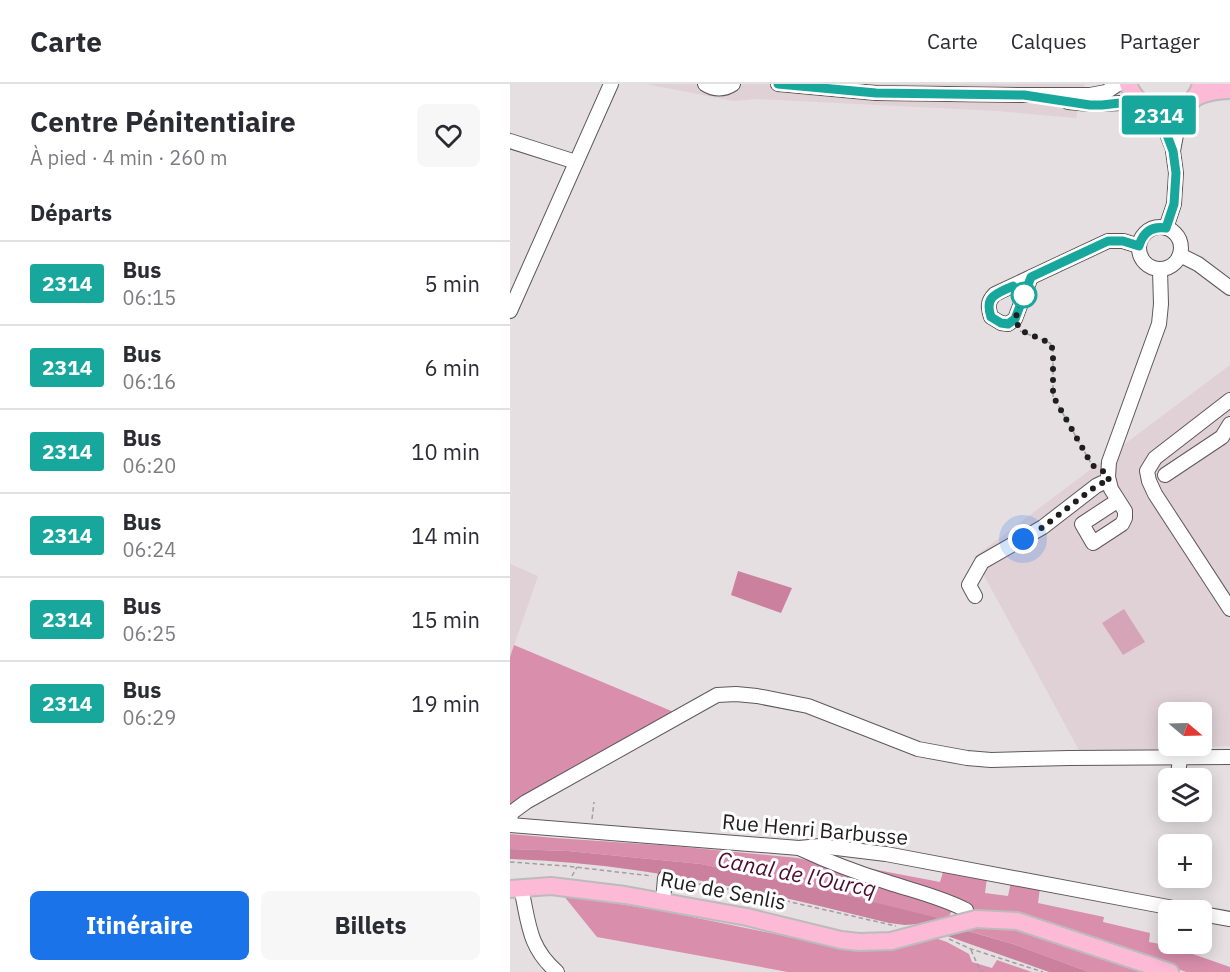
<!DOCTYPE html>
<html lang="fr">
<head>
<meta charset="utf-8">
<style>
  :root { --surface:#fff; --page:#f7f7f7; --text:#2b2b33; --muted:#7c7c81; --line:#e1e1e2; --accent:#1a73e8 }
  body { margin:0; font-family:"IBM Plex Sans",sans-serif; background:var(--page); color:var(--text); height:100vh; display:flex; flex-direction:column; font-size:22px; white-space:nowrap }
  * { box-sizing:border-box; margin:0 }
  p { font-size:20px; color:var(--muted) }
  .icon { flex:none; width:33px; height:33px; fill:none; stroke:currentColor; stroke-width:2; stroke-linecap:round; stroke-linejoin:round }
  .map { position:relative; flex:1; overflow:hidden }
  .panel { display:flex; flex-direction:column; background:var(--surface); width:510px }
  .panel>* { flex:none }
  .badge { padding:0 12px; border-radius:4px; font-size:21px; line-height:39px }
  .needle { width:39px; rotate:109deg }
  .tools { position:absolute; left:648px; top:618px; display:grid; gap:12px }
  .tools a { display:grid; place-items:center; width:54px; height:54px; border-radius:9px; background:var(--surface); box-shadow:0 3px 15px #0003; font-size:30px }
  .you { position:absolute; width:30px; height:30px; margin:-15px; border:4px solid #fff; border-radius:50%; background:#1a73e8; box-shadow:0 0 0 9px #1a73e833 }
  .map>.badge { position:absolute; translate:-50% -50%; box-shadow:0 0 0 3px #fff }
  h2 { padding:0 30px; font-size:22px; line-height:54px }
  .round { display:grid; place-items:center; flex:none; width:63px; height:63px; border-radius:9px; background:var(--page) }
  .summary { display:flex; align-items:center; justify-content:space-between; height:102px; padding:0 30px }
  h1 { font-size:28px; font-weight:700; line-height:45px }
  .button { display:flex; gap:12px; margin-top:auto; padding:12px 30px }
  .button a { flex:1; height:69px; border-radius:9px; background:var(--accent); color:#fff; font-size:24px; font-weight:700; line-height:69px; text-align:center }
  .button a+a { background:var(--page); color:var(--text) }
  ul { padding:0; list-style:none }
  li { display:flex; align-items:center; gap:18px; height:84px; padding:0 30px; border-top:2px solid var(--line) }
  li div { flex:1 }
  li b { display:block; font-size:22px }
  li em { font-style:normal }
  li .badge { min-width:66px; font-weight:700; text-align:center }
  header { display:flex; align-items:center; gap:36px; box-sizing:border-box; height:84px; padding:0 30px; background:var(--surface); border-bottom:2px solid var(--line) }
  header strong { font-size:28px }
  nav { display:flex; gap:33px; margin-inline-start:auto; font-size:21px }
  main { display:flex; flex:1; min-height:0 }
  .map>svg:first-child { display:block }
  .built { fill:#e0d1d6; fill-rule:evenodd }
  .green { fill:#d5a4b6 }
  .forest { fill:#d98eab }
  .water { fill:#cb819e }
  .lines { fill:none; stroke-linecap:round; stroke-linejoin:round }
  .minor-casing { stroke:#5e585a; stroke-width:16 }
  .major-casing { stroke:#bcbbbc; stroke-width:20 }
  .path { stroke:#a39e9f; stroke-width:1.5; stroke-dasharray:4.5 3; stroke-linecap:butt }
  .minor { stroke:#fff; stroke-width:14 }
  .major { stroke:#fdbad6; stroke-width:16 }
  .major-bridge-casing { stroke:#bcbbbc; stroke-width:20; stroke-linecap:butt }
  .major-bridge { stroke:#fdbad6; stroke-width:16 }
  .line-casing { stroke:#fff; stroke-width:14 }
  .line { stroke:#17a79c; stroke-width:9 }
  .walk { stroke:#201d1e; stroke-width:6; stroke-dasharray:0 10.8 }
  .stop-dot { fill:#fff; stroke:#17a79c; stroke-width:3 }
  .labels { text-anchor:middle; stroke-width:6; stroke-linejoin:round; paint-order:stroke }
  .street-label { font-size:21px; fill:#201d1e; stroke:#fff }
  .water-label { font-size:22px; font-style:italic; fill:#4e0b2e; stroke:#fff }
</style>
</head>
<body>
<header>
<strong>Carte</strong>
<nav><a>Carte</a><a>Calques</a><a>Partager</a></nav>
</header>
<main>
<section class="panel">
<div class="summary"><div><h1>Centre Pénitentiaire</h1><p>À pied · 4 min · 260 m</p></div><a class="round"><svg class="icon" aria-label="heart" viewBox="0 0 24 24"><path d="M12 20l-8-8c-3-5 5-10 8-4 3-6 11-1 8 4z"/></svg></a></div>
<h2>Départs</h2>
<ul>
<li><span class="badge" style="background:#17a79c;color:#fff">2314</span><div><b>Bus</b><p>06:15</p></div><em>5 min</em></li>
<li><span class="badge" style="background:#17a79c;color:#fff">2314</span><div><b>Bus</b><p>06:16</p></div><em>6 min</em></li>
<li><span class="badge" style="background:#17a79c;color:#fff">2314</span><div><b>Bus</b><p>06:20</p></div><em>10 min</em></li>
<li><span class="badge" style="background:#17a79c;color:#fff">2314</span><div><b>Bus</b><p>06:24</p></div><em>14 min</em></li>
<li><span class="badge" style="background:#17a79c;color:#fff">2314</span><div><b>Bus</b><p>06:25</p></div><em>15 min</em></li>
<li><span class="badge" style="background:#17a79c;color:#fff">2314</span><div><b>Bus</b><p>06:29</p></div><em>19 min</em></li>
</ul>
<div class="button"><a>Itinéraire</a><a>Billets</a></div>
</section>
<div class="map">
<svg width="720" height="888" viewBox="0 0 720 888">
  <rect width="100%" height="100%" fill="#e5dfe1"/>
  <g class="built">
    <polygon points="136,0 575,0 566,34 487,27 247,15 224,17"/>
    <path d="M720,281V662L570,668L464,473ZM658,628H692V662H658Z"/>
    <polygon points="0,480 28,492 0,573"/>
  </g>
  <polygon class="green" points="614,525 635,558 613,571 592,539"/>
  <g class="forest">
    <polygon points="4,561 171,631 1,729 0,741 0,573"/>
    <polygon points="0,750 45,754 164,762 288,774 320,782 434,819 442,827 439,832 429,835 303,803 191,780 58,767 0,765"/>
    <polygon points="331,779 430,798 434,785 477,794 475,809 498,812 501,798 530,804 528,819 594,833 593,838 640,849 639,858 660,862 720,883 720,888 676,888 620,868 473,829 465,827 460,820"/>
    <polygon points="53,811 153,827 339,865 366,867 425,854 437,858 459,870 462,878 482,884 487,876 522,888 278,888 87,853"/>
    <polygon points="482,842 505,843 637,888 579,888 503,860 455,846"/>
  </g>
  <g class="water">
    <polygon points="228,487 282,504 271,529 221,511"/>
    <path d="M0,765L58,767L191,780L303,803L424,833L458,847L503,860L579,888H539L440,853L409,840L395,841L379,839C255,808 129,779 0,775Z"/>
  </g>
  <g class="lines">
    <g class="minor-casing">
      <g id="minor">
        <path d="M195,0C204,6 214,6 223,0"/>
        <polyline points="268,0 366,9 514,11 580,11 596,8 608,0"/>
        <path d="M558,18C582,21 603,21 628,17"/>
        <polyline points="648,27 663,65"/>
        <polyline points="0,57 66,78"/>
        <circle cx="650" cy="164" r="21"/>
        <polyline points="656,144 664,120 666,89 663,67 671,24"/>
        <polyline points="670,171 688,180 720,204"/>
        <path d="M521,193L505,235L498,240L491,239L481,233C478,223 477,218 485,210L598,157H613L629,162"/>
        <polyline points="0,227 101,0"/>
        <polyline points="720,316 645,374 637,387 639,397 645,410 720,525"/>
        <polyline points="655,391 712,353 720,340"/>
        <polyline points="607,417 572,440 583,459 612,440 615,434 615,427 601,405 598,393 599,378 649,240 651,220 650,186"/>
        <polyline points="465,512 459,501 472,478 533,443 586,402 592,399 599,399"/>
        <polyline points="668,691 670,674"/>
        <polyline points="0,741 1,729 16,718 207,611 226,610 247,612 298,622 408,665 457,674 481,676 559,674 720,673"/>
        <polyline points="0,741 289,764 310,762 376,770 674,826"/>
        <path d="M291,765C319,778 348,789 377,798C404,807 431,813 456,826L458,837"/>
        <path d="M11,804C19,839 18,863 47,888"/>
        <polyline points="153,817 155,794"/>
        <polyline points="692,830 720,835"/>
      </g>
    </g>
    <g class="major-casing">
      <g id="major">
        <path d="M618,0C632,36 681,38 691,0"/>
        <path d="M684,14C696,8 707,6 720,6"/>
        <polyline points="0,805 41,802 115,811 237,833 331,856 349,858 381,857 415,848"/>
        <polyline points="466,835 507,837 660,888"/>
      </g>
    </g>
    <g class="path">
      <polyline points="510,247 540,259 543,265 543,312 582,381 588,385"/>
      <polyline points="82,735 84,718"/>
      <polyline points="0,778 56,782 142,792"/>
      <polyline points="62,792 67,783"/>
      <polyline points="165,796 241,809 386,842"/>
      <polyline points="439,855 461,865 533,888"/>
      <polyline points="461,866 470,886 473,888"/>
    </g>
    <use href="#minor" class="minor"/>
    <use href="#major" class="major"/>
    <g class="major-bridge-casing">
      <polyline id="major-bridge" points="415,848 466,835"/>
    </g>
    <use href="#major-bridge" class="major-bridge"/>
  </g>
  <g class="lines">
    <g class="line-casing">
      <path id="line" d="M268,0L366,9L514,11L580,21H592L628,17L637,24L648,27L663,67L666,89L664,120L656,144C642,142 633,148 629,162L613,157H598L521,193L505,235L498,240L491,239L481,233C474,212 486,210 503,202"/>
    </g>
    <use href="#line" class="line"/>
    <polyline class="walk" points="513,455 533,443 586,402 592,399 599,399 598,390 582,381 543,312 543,266 540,259 510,246 505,235 514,211"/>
  </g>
  <circle class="stop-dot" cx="514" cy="211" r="12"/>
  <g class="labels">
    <g class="street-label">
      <text transform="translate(305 746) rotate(5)" y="7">Rue Henri Barbusse</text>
      <text transform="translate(213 807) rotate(11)" y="7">Rue de Senlis</text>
    </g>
    <g class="water-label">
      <text transform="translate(287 790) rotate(11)" y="8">Canal de l'Ourcq</text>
    </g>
  </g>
</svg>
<div class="tools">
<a><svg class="needle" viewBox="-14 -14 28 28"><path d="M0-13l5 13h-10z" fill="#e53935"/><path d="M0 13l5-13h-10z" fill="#7c7c81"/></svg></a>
<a><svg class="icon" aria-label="layers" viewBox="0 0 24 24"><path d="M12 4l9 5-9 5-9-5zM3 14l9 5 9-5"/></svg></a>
<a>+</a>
<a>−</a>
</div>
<div class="you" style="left:513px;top:455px"></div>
<b class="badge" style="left:649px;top:31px;background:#17a79c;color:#fff">2314</b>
</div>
</main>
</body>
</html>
